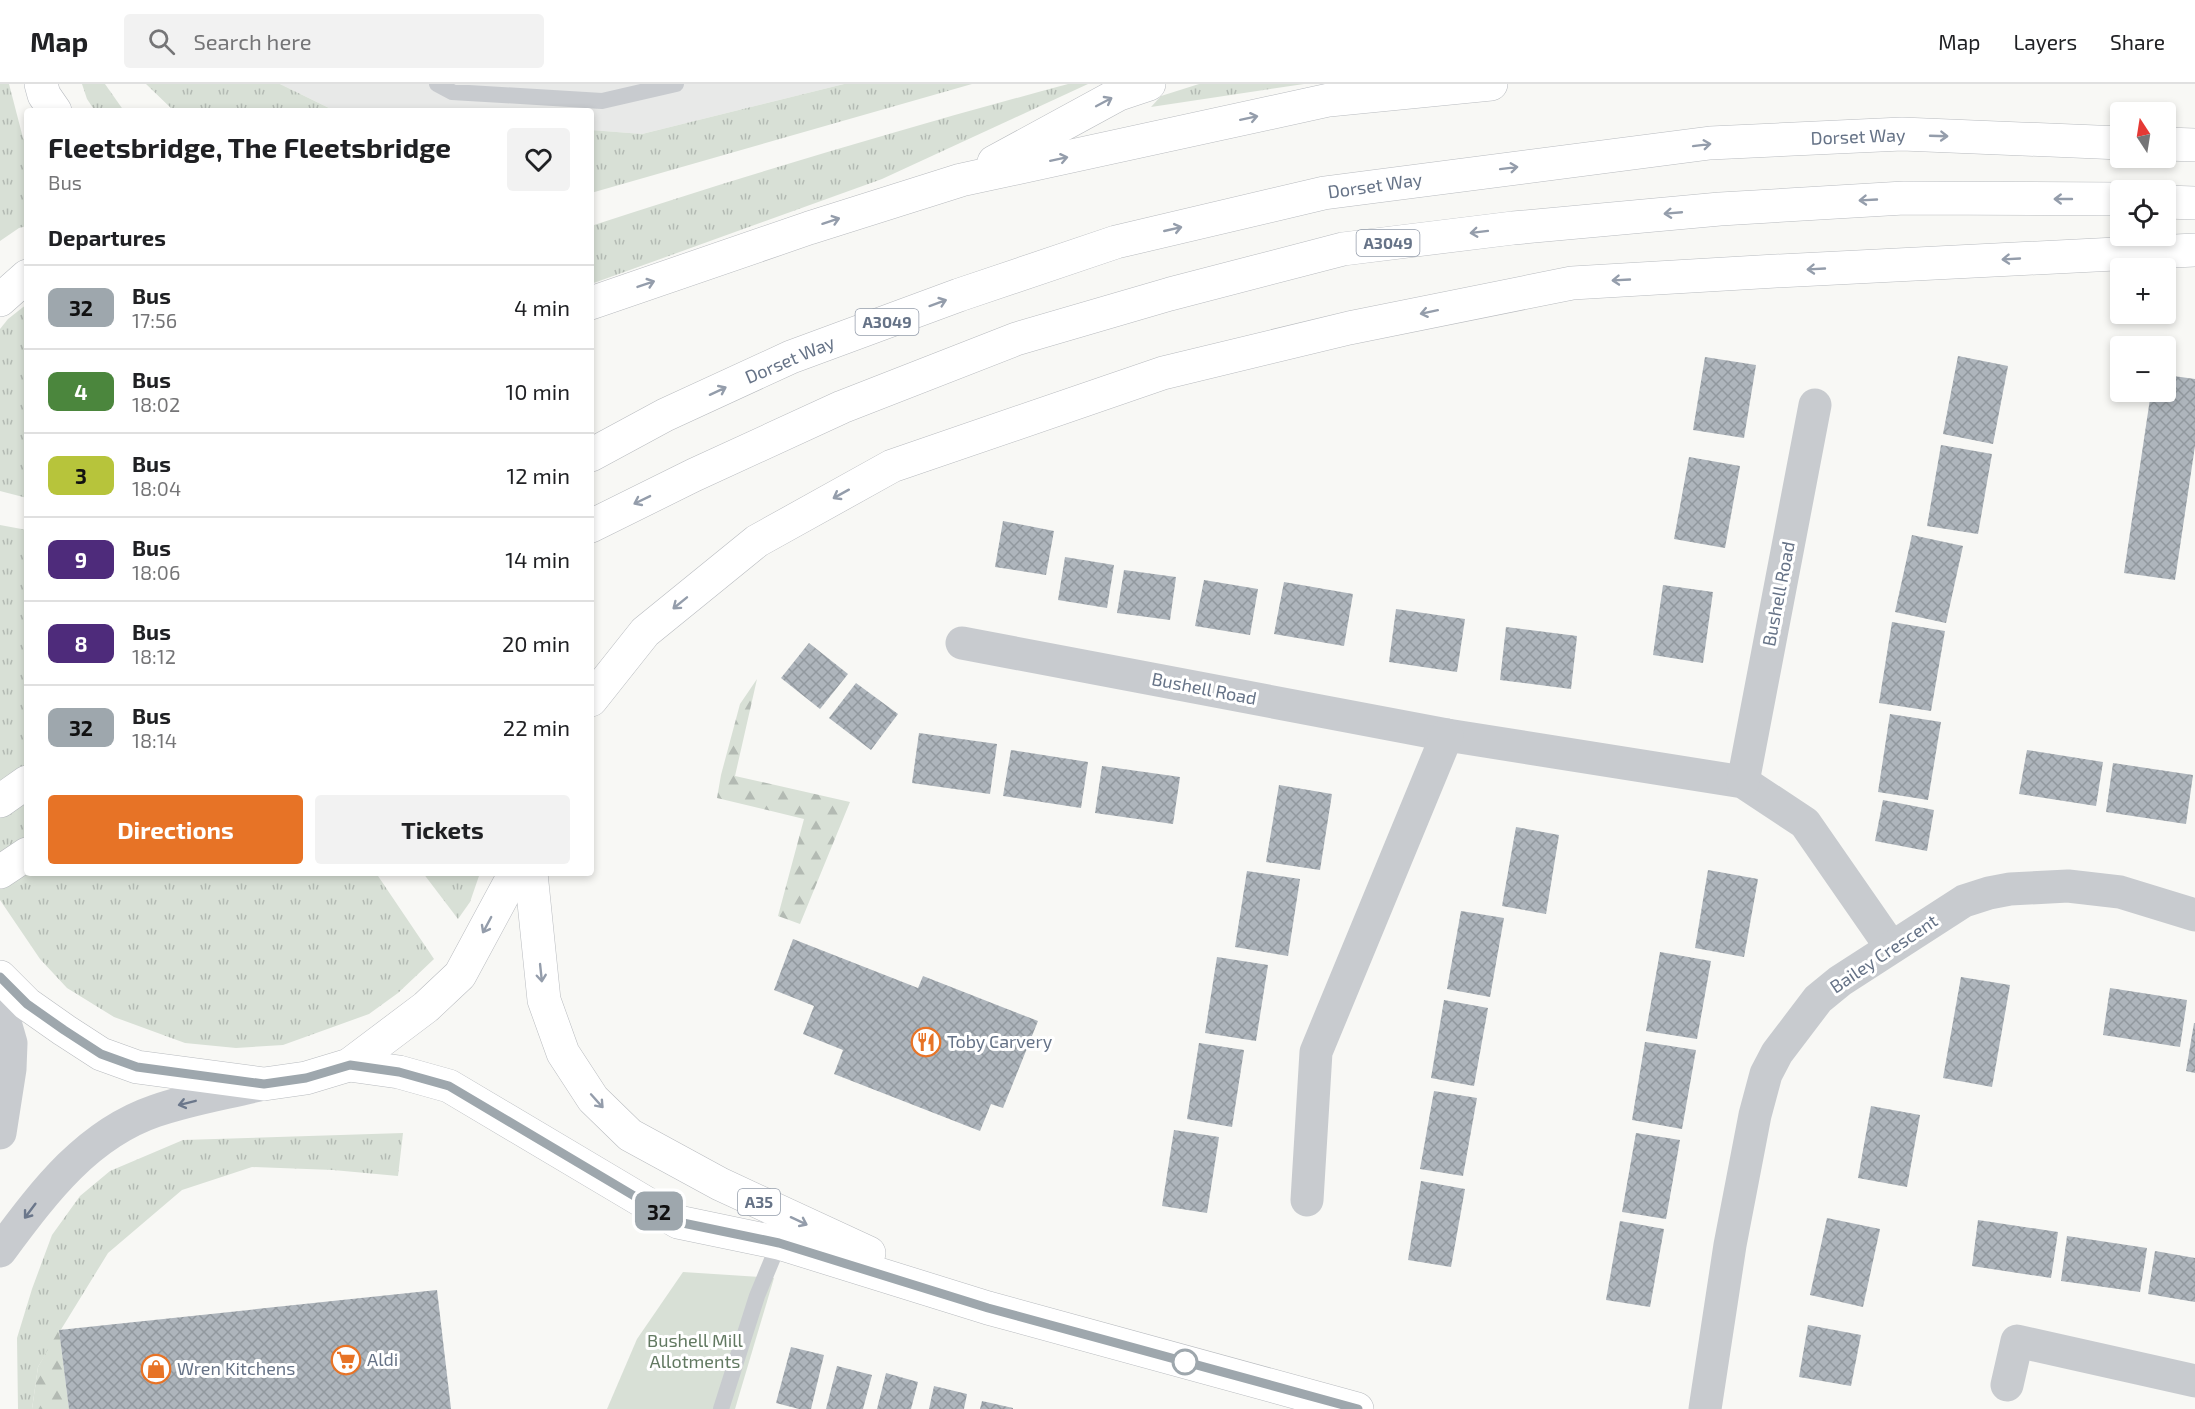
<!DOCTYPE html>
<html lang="en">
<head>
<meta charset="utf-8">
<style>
  :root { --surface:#fff; --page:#f2f2f2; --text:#202124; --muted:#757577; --line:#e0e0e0; --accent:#e77326 }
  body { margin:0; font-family:"Exo 2",sans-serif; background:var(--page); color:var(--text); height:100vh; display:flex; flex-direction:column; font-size:22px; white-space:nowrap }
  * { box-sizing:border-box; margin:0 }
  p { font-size:20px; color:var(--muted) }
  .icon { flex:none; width:33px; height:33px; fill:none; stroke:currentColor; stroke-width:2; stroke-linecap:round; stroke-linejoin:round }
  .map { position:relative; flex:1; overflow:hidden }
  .details { position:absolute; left:24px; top:24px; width:570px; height:768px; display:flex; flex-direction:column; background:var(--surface); border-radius:6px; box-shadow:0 3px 9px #0003 }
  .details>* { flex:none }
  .badge { padding:0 12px; border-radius:9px; font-size:21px; line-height:39px }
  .needle { width:39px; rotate:348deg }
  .controls { position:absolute; left:2110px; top:18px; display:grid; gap:12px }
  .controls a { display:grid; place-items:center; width:66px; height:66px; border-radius:6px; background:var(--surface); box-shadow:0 3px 9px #0003; font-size:30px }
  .map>.badge { position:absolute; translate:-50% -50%; box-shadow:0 0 0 3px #fff }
  h2 { padding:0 24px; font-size:22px; line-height:54px }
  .round { display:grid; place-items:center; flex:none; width:63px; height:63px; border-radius:6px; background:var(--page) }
  .head { display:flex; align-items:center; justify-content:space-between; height:102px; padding:0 24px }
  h1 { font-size:28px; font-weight:700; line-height:45px }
  .cta { display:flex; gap:12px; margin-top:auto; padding:12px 24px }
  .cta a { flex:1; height:69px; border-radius:6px; background:var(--accent); color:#fff; font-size:24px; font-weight:700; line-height:69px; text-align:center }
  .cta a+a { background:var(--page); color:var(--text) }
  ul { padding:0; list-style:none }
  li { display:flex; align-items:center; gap:18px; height:84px; padding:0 24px; border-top:2px solid var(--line) }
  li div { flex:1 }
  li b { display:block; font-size:22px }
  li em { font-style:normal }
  li .badge { min-width:66px; font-weight:700; text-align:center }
  header { display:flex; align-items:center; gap:36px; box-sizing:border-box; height:84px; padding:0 30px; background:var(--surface); border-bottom:2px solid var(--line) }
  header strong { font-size:28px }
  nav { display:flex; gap:33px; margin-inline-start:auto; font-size:21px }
  .search { width:420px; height:54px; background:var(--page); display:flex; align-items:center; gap:15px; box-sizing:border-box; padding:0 21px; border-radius:6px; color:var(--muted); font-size:22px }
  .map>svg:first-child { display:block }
  .built { fill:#e8e9e8 }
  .grass { fill:url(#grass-tufts) }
  .forest { fill:url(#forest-firs) }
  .garden { fill:#d8e0d6 }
  .building { fill:url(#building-cross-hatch) }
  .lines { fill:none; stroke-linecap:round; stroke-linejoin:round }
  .primary-casing { stroke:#b9bcc1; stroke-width:34 }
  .trunk-casing { stroke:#b8bbbf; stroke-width:34 }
  .service { stroke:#c8cbcf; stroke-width:16 }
  .minor { stroke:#c8cbcf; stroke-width:33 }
  .tertiary { stroke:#c8cbcf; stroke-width:33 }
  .primary { stroke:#fff; stroke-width:33 }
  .trunk { stroke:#fff; stroke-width:33 }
  .oneway { stroke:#949dab }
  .oneway2 { stroke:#6b778b }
  .line-casing { stroke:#fff; stroke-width:14 }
  .line { stroke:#9ea7ad; stroke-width:9 }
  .stop-dot { fill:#fff; stroke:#9ea7ad; stroke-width:3 }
  .labels { text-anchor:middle; stroke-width:6; stroke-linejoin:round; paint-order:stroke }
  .shield { fill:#fff; stroke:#949dab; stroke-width:1.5 }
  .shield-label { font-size:16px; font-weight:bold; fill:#667387 }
  .street-label { font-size:18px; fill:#667387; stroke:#fff }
  .poi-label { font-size:18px; fill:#667387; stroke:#fff; text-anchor:start }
  .park-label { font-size:18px; fill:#627961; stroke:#fff }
</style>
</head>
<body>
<header>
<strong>Map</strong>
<div class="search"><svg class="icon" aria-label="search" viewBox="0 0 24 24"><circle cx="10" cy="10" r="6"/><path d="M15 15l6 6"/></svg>Search here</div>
<nav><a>Map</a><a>Layers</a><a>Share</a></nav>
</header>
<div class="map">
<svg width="2195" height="1325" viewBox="0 0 2195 1325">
  <defs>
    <pattern id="grass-tufts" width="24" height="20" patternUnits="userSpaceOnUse" patternTransform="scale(1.5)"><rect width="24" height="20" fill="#d8e0d6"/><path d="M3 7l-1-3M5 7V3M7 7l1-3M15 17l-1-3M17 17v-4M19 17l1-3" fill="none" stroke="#b3bab3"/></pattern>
    <pattern id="forest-firs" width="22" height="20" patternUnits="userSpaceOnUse" patternTransform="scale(1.5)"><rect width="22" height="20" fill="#d8e0d6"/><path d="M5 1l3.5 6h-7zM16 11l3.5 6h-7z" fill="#b3bab3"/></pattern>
    <pattern id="building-cross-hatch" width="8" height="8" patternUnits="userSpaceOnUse" patternTransform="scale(1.5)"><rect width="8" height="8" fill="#aeb5bc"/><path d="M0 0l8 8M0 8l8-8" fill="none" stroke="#91989e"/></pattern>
  </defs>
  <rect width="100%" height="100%" fill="#f8f8f5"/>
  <polygon class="built" points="280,0 844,0 642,50 591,46 591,27 363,27 329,24"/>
  <g class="grass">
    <polygon points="0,0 9,0 23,54 27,60 27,142 19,144 0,157"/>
    <polygon points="82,0 105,0 124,27 95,27 87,15"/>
    <polygon points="146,0 280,0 329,24 363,27 174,27"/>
    <polygon points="844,0 972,0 591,109 591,46 642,50"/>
    <path d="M1068,0H1088L882,95L591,200V142C749,90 908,43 1068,0Z"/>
    <polygon points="1199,0 1304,0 1151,23 1161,12"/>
    <polygon points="27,220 27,414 0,407 0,245 8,235"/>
    <polygon points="0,441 27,446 27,789 376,789 434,875 398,909 369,930 283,961 236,964 185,959 114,933 67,904 40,875 0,816"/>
    <polygon points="423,789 480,789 470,818 458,835"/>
    <polygon points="403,1049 398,1092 333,1086 252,1083 182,1106 108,1169 38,1283 32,1325 18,1325 17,1254 32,1205 52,1151 80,1112 110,1087 183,1056"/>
  </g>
  <g class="forest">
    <polygon points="757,595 735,692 850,718 800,840 778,832 804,735 717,714 721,691 740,620"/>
    <polygon points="59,1246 69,1325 32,1325 38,1283"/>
  </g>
  <polygon class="garden" points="683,1188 774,1194 735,1325 607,1325 637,1255"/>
  <g class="building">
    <polygon points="1958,272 2008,282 1993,360 1943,350"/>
    <polygon points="1705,273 1756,281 1744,354 1693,346"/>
    <polygon points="2166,291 2195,295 2195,362 2175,496 2124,489 2151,308 2166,308"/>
    <polygon points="1941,361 1992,370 1978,450 1927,442"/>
    <polygon points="1689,373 1740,382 1725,464 1674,455"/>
    <polygon points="1003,437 1054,447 1046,491 995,483"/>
    <polygon points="1912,451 1963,462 1946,539 1895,528"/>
    <polygon points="1065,473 1114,481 1107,524 1058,516"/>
    <polygon points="1124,486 1176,493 1170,536 1117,529"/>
    <polygon points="1204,496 1258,505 1250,551 1195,542"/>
    <polygon points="1284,498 1353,510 1344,562 1274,550"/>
    <polygon points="1663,501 1713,508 1703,579 1653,571"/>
    <polygon points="1396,525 1465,535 1457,588 1389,578"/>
    <polygon points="1892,538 1945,547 1931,627 1879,619"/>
    <polygon points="1506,543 1577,552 1571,605 1500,596"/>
    <polygon points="809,559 848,590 820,625 781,594"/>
    <polygon points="856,599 898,630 871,666 829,634"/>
    <polygon points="1890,630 1941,638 1928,716 1878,708"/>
    <polygon points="919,649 997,660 990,710 912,699"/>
    <polygon points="1011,666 1088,678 1081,724 1003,712"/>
    <polygon points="2027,666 2103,678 2096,722 2019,710"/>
    <polygon points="2113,679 2193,691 2186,740 2106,728"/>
    <polygon points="1102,682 1180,693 1173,740 1095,729"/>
    <polygon points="1279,701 1332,710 1320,786 1266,778"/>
    <polygon points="1883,716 1934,726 1927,767 1875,757"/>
    <polygon points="1516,743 1559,751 1546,830 1502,822"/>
    <polygon points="1708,786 1758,795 1744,873 1695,864"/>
    <polygon points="1247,787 1300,795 1288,872 1235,863"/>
    <polygon points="1461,827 1504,834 1490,913 1447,905"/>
    <polygon points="793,855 918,904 923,892 1038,937 1003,1024 991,1020 980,1047 834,990 843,966 803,950 814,922 774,906"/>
    <polygon points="1660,868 1711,877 1697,955 1646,947"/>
    <polygon points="1217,873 1268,881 1256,957 1205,949"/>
    <polygon points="1961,893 2010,901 1992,1003 1943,994"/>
    <polygon points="2110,904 2187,916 2180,963 2103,951"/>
    <polygon points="1444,916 1488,924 1474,1002 1431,994"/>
    <polygon points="2194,939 2195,939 2195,989 2186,987"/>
    <polygon points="1645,958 1696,966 1682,1045 1632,1036"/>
    <polygon points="1199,959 1244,966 1232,1043 1187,1035"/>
    <polygon points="1434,1007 1477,1014 1463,1092 1420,1085"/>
    <polygon points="1871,1022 1920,1031 1907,1103 1858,1094"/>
    <polygon points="1174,1046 1219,1053 1207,1129 1162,1122"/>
    <polygon points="1636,1049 1680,1056 1666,1135 1622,1128"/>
    <polygon points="1421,1097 1465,1105 1451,1183 1408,1176"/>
    <polygon points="1827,1134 1880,1145 1863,1223 1810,1211"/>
    <polygon points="1978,1136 2058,1148 2051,1194 1972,1182"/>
    <polygon points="1620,1137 1664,1145 1650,1223 1606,1216"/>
    <polygon points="2067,1152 2147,1164 2140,1208 2061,1197"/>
    <polygon points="2155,1167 2195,1174 2195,1218 2148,1210"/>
    <polygon points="437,1206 451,1325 69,1325 59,1246"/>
    <polygon points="1808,1241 1861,1251 1851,1302 1799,1293"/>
    <polygon points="791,1263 824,1271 811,1325 799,1325 776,1319"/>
    <polygon points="837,1282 872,1291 863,1325 826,1325"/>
    <polygon points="886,1289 918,1298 911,1325 877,1325"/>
    <polygon points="934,1302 967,1310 964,1325 929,1325"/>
    <polygon points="982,1317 1013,1324 1013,1325 980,1325"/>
  </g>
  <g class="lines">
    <g class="primary-casing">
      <polyline id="primary" points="41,0 44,11 55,27"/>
    </g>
    <g class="trunk-casing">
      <g id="trunk">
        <polyline points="2166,60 2195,61"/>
        <polyline points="994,78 1119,10 1149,0"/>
        <polyline points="2166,118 2195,119"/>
        <polyline points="0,216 27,192"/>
        <polyline points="591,219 809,144 961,96 1329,16 1491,0"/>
        <polyline points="591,371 665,331 791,273 959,211 1116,158 1324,109 1710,59 1902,50 2121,59"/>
        <polyline points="591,442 694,391 842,323 1016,255 1170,210 1343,165 1513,144 1720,125 1904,114 2121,115"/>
        <polyline points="591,616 645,548 757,457 892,382 1163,289 1349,244 1572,199 1776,187 2195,166"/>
        <polyline points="0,717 27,698"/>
        <polyline points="0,788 27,770"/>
        <polyline points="531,789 544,916 563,969 593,1015 630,1051 720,1100 869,1169"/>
        <polyline points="0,893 27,920 64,946 101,970 137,983 264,1000 306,994 349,981 426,923 460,891 515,789"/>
        <polyline points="349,981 399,988 449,1002 678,1138 779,1159 988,1224 1357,1325"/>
      </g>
    </g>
    <g class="service">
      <polyline points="437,0 452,8 602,17 676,0"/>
      <polyline points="721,1325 757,1212 779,1159"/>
    </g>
    <g class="minor">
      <polyline points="962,559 1447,651 1743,698 1805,739 1891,863"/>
      <polyline points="1743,698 1815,321"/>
      <polyline points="1307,1116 1316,968 1447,651"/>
      <polyline points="2007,1301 2017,1257 2195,1297"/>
      <polyline points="1705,1325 1730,1161 1755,1031 1766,990 1777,969 1818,915 1840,897 1964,817 1989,809 2010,805 2068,802 2120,808 2195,831"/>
    </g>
    <g class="tertiary">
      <polyline points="0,921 11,959 10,985 0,1049"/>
      <path d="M0,1167C42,1111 85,1051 155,1027C189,1015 227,1009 263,1000"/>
    </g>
    <use href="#primary" class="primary"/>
    <use href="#trunk" class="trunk"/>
  </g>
  <defs><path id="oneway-shaft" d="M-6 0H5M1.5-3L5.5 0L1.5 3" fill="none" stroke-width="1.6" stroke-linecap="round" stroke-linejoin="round" transform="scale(1.5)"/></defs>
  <g class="oneway">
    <use href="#oneway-shaft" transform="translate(1104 18) rotate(-28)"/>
    <use href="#oneway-shaft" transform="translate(1249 34) rotate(-12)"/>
    <use href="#oneway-shaft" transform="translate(1939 52) rotate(2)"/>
    <use href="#oneway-shaft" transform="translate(1702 61) rotate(-7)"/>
    <use href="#oneway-shaft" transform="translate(1059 75) rotate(-12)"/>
    <use href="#oneway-shaft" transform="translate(1509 84) rotate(-7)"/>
    <use href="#oneway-shaft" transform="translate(2063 115) rotate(-180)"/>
    <use href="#oneway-shaft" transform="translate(1868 116) rotate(177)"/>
    <use href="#oneway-shaft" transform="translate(1673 129) rotate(175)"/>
    <use href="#oneway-shaft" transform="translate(831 137) rotate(-18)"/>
    <use href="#oneway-shaft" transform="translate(1173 145) rotate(-13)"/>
    <use href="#oneway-shaft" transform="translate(1479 148) rotate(173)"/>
    <use href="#oneway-shaft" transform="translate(2011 175) rotate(177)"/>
    <use href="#oneway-shaft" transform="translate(1816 185) rotate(177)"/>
    <use href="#oneway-shaft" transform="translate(1621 196) rotate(177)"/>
    <use href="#oneway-shaft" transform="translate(646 200) rotate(-19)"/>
    <use href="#oneway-shaft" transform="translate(938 219) rotate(-20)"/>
    <use href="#oneway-shaft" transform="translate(1429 228) rotate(168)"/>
    <use href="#oneway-shaft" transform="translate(718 307) rotate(-25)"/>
    <use href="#oneway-shaft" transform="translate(841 410) rotate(151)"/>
    <use href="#oneway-shaft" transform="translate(642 416) rotate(154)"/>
    <use href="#oneway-shaft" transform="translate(680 519) rotate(141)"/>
    <use href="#oneway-shaft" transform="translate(487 841) rotate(118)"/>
    <use href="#oneway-shaft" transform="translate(541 889) rotate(84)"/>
    <use href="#oneway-shaft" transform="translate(597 1017) rotate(48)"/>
    <use href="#oneway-shaft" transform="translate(799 1137) rotate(25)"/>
  </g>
  <g class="oneway2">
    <use href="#oneway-shaft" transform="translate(187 1019) rotate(166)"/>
    <use href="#oneway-shaft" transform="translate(30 1127) rotate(127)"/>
  </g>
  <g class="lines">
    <g class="line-casing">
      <polyline id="line" points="0,893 27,920 64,946 101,970 137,983 264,1000 306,994 350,981 399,988 449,1002 678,1138 779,1159 988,1224 1358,1325"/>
    </g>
    <use href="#line" class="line"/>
  </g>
  <defs>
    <g id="restaurant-ring" transform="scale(1.5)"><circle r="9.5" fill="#fff" stroke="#e77326" stroke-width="1.5"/><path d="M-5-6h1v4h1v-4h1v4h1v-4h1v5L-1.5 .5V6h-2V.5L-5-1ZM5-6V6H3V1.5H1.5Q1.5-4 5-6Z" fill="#e77326"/></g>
    <g id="supermarket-ring" transform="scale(1.5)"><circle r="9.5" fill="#fff" stroke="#e77326" stroke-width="1.5"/><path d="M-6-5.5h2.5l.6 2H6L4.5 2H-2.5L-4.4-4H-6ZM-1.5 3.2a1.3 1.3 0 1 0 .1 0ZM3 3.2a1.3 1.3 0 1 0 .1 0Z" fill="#e77326"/></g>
    <g id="shop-ring" transform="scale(1.5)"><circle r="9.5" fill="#fff" stroke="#e77326" stroke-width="1.5"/><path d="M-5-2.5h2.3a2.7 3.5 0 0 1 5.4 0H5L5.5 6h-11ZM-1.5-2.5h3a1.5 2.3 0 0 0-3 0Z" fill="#e77326"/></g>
  </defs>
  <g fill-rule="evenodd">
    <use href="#restaurant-ring" x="926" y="958"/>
    <use href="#supermarket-ring" x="346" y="1276"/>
    <use href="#shop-ring" x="156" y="1285"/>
  </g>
  <circle class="stop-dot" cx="1185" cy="1278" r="12"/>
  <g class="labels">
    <g class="shield">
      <rect x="1356.5" y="146" width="63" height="26" rx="4.5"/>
      <rect x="855.5" y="225" width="63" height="26" rx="4.5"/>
      <rect x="738" y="1105" width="42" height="26" rx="4.5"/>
    </g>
    <g class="shield-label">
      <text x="1388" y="165">A3049</text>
      <text x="887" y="244">A3049</text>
      <text x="759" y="1124">A35</text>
    </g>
    <g class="street-label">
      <text transform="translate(1858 53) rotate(-2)" y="6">Dorset Way</text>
      <text transform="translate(1375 102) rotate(-8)" y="6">Dorset Way</text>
      <text transform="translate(790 276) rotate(-23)" y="6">Dorset Way</text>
      <text transform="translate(1779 510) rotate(-79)" y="6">Bushell Road</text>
      <text transform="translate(1204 605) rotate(11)" y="6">Bushell Road</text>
      <text transform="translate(1884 870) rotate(-34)" y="6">Bailey Crescent</text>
    </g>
    <g class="poi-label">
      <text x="947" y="964">Toby Carvery</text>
      <text x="367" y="1282">Aldi</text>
      <text x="177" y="1291">Wren Kitchens</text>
    </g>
    <g class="park-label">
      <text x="695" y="1263">Bushell Mill<tspan x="695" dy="21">Allotments</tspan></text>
    </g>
  </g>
</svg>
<div class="controls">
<a><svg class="needle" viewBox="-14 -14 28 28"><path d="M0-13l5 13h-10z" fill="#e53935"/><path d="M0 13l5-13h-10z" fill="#757577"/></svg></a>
<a><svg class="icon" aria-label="locate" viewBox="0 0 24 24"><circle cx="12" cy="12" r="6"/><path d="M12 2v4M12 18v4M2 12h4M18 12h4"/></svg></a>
<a>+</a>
<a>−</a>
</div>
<b class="badge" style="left:659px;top:1127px;background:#9ea7ad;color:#111">32</b>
<section class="details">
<div class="head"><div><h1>Fleetsbridge, The Fleetsbridge</h1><p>Bus</p></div><a class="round"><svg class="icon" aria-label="heart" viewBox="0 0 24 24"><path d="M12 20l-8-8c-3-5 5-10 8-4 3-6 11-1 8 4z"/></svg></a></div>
<h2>Departures</h2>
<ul>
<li><span class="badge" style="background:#9ea7ad;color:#111">32</span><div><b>Bus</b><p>17:56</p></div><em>4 min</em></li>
<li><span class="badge" style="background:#4b863d;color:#fff">4</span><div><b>Bus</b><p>18:02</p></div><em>10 min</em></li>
<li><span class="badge" style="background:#b7c43b;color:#111">3</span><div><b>Bus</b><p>18:04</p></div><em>12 min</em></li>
<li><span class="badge" style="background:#4e2b7b;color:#fff">9</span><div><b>Bus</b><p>18:06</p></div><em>14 min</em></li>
<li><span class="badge" style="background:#4e2b7b;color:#fff">8</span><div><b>Bus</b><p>18:12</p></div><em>20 min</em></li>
<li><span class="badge" style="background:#9ea7ad;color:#111">32</span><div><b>Bus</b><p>18:14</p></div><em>22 min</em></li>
</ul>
<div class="cta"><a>Directions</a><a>Tickets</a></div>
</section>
</div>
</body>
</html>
